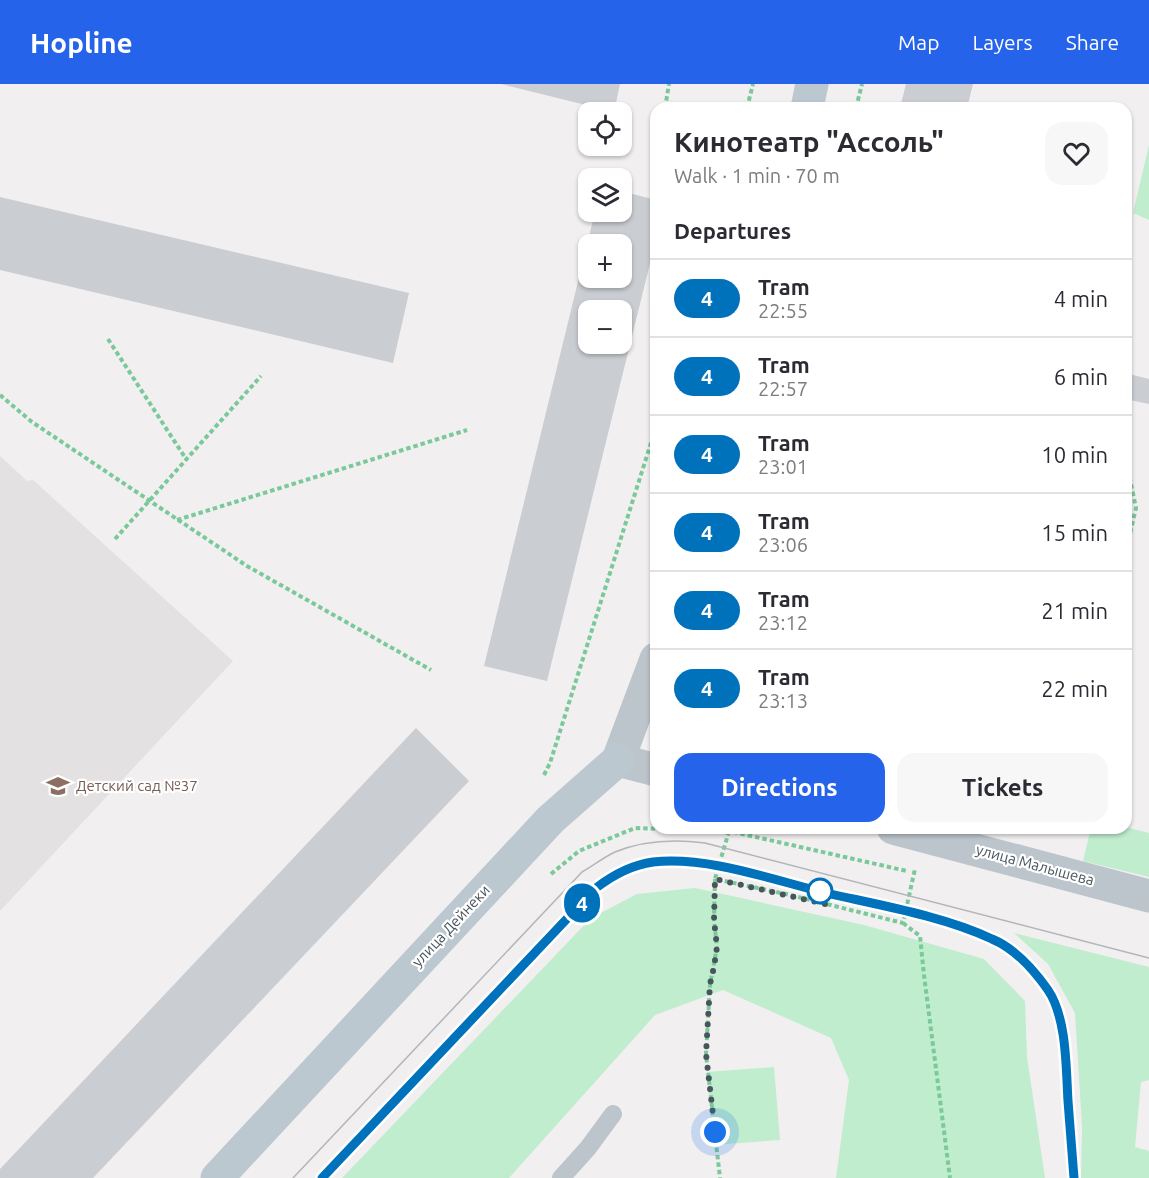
<!DOCTYPE html>
<html lang="en">
<head>
<meta charset="utf-8">
<style>
  :root { --surface:#fff; --page:#f7f7f7; --text:#2b2b33; --muted:#7c7c81; --line:#e1e1e2; --accent:#2563eb }
  body { margin:0; font-family:Ubuntu,sans-serif; background:var(--page); color:var(--text); height:100vh; display:flex; flex-direction:column; font-size:22px; white-space:nowrap }
  * { box-sizing:border-box; margin:0 }
  p { font-size:20px; color:var(--muted) }
  .icon { flex:none; width:33px; height:33px; fill:none; stroke:currentColor; stroke-width:2; stroke-linecap:round; stroke-linejoin:round }
  .map { position:relative; flex:1; overflow:hidden }
  .sheet { position:absolute; left:650px; top:18px; width:482px; height:732px; display:flex; flex-direction:column; background:var(--surface); border-radius:18px; box-shadow:0 2px 4px #0004 }
  .sheet>* { flex:none }
  .badge { padding:0 12px; border-radius:20px; font-size:21px; line-height:39px }
  .controls { position:absolute; left:578px; top:18px; display:grid; gap:12px }
  .controls a { display:grid; place-items:center; width:54px; height:54px; border-radius:12px; background:var(--surface); box-shadow:0 2px 4px #0004; font-size:30px }
  .you { position:absolute; width:30px; height:30px; margin:-15px; border:4px solid #fff; border-radius:50%; background:#1a73e8; box-shadow:0 0 0 9px #1a73e833 }
  .map>.badge { position:absolute; translate:-50% -50%; box-shadow:0 0 0 3px #fff }
  h2 { padding:0 24px; font-size:22px; line-height:54px }
  .round { display:grid; place-items:center; flex:none; width:63px; height:63px; border-radius:18px; background:var(--page) }
  .summary { display:flex; align-items:center; justify-content:space-between; height:102px; padding:0 24px }
  h1 { font-size:28px; font-weight:700; line-height:45px }
  .cta { display:flex; gap:12px; margin-top:auto; padding:12px 24px }
  .cta a { flex:1; height:69px; border-radius:18px; background:var(--accent); color:#fff; font-size:24px; font-weight:700; line-height:69px; text-align:center }
  .cta a+a { background:var(--page); color:var(--text) }
  ul { padding:0; list-style:none }
  li { display:flex; align-items:center; gap:18px; height:78px; padding:0 24px; border-top:2px solid var(--line) }
  li div { flex:1 }
  li b { display:block; font-size:22px }
  li em { font-style:normal }
  li .badge { min-width:66px; font-weight:700; text-align:center }
  header { display:flex; align-items:center; gap:36px; box-sizing:border-box; height:84px; padding:0 30px; background:var(--accent); color:#fff }
  header strong { font-size:28px }
  nav { display:flex; gap:33px; margin-inline-start:auto; font-size:21px }
  .map>svg:first-child { display:block }
  .education { fill:#e3e1e1 }
  .green { fill:#c0edcd }
  .building { fill:#cacdd2; fill-rule:evenodd }
  .lines { fill:none; stroke-linecap:round; stroke-linejoin:round }
  .path { stroke:#7ac99a; stroke-width:4; stroke-dasharray:4.5 3; stroke-linecap:butt }
  .lane { stroke:#bcc5cb; stroke-width:18 }
  .street { stroke:#bcc5cb; stroke-width:33 }
  .secondary { stroke:#bcc8d0; stroke-width:33 }
  .tram { stroke:#b2b5b9; stroke-width:1.5 }
  .line-casing { stroke:#fff; stroke-width:14 }
  .line { stroke:#0072bc; stroke-width:9 }
  .walk { stroke:#48555c; stroke-width:6; stroke-dasharray:0 10.8 }
  .stop-dot { fill:#fff; stroke:#0072bc; stroke-width:3 }
  .labels { text-anchor:middle; stroke-width:4.5; stroke-linejoin:round; paint-order:stroke }
  .education-label { font-size:15px; fill:#785e54; stroke:#fff; text-anchor:start }
  .street-label { font-size:15px; fill:#48555c; stroke:#fff }
</style>
</head>
<body>
<header>
<strong>Hopline</strong>
<nav><a>Map</a><a>Layers</a><a>Share</a></nav>
</header>
<div class="map">
<svg width="1149" height="1094" viewBox="0 0 1149 1094">
  <rect width="100%" height="100%" fill="#f2eff0"/>
  <polygon class="education" points="0,372 27,397 33,396 233,577 0,827"/>
  <g class="green">
    <polygon points="1149,61 1149,136 1133,129"/>
    <polygon points="1125,743 1149,749 1149,793 1083,777 1091,744"/>
    <polygon points="695,804 864,841 984,875 1025,917 1027,973 1045,1094 836,1094 849,996 831,954 723,906 655,931 509,1094 342,1094 591,834 637,810"/>
    <polygon points="1014,849 1149,883 1149,996 1141,998 1135,1063 1149,1067 1149,1094 1081,1094 1082,1043 1075,929 1048,880"/>
    <polygon points="774,983 780,1056 713,1061 707,988"/>
  </g>
  <g class="building">
    <polygon points="501,0 620,0 614,28"/>
    <polygon points="906,0 973,0 967,24 900,24"/>
    <path d="M621,107L656,116V155L547,597L484,582L595,128H621ZM588,160H621V194H588ZM588,226H621V260H588Z"/>
    <polygon points="0,113 409,209 393,279 0,186"/>
    <polygon points="1125,289 1149,295 1149,320 1125,315"/>
    <polygon points="416,644 469,697 93,1094 0,1094 0,1085"/>
  </g>
  <g class="lines">
    <g class="path">
      <polyline points="665,24 669,0"/>
      <polyline points="747,24 753,0"/>
      <polyline points="856,24 862,0"/>
      <polyline points="108,255 186,375"/>
      <polyline points="0,311 32,338 247,482 431,586"/>
      <polyline points="1125,371 1136,424 1125,471"/>
      <polyline points="177,436 467,346"/>
      <polyline points="115,455 261,292"/>
      <polyline points="544,691 550,679 656,343"/>
      <polyline points="729,747 715,795 786,810 903,839 915,785"/>
      <polyline points="551,790 579,767 635,744 729,747 907,787"/>
      <polyline points="715,795 714,836 717,863 710,901 706,970 720,1094"/>
      <polyline points="903,839 920,852 924,891 950,1094"/>
    </g>
    <polyline class="lane" points="561,1094 588,1064 613,1030"/>
    <g class="street">
      <polyline points="618,676 656,575"/>
      <polyline points="618,676 656,686"/>
      <polyline points="893,744 1149,812"/>
    </g>
    <g class="secondary">
      <polyline points="807,24 812,0"/>
      <polyline points="217,1094 550,736 618,676"/>
    </g>
    <g class="tram">
      <path d="M293,1094L582,788C593,782 604,773 615,768C644,756 675,755 705,759L1149,874"/>
      <path d="M322,1094L596,804C602,800 608,794 615,790C647,772 686,776 720,783L923,832L993,855L1016,870L1033,886L1050,909L1059,931L1064,961L1074,1094"/>
    </g>
  </g>
  <g class="lines">
    <g class="line-casing">
      <path id="line" d="M322,1094L596,804C613,791 631,781 653,778C708,772 773,796 826,809C879,821 943,832 992,855C1016,865 1034,886 1048,906C1067,934 1066,985 1068,1017C1070,1043 1072,1068 1074,1094"/>
    </g>
    <use href="#line" class="line"/>
    <polyline class="walk" points="715,1048 706,970 710,900 714,883 717,863 714,836 715,795 825,820 820,807"/>
  </g>
  <defs>
    <g id="school-bare" transform="scale(1.8)"><path d="M0-5L7-2L0 1L-7-2ZM-4 1L0 2.5L4 1V4Q0 6-4 4Z" fill="#8d6e63" stroke="#fff" stroke-width="2.5" paint-order="stroke"/></g>
  </defs>
  <g fill-rule="evenodd">
    <use href="#school-bare" x="58" y="702"/>
  </g>
  <circle class="stop-dot" cx="820" cy="807" r="12"/>
  <g class="labels">
    <g class="education-label">
      <text x="76" y="707">Детский сад №37</text>
    </g>
    <g class="street-label">
      <text transform="translate(1035 781) rotate(15)" y="5">улица Малышева</text>
      <text transform="translate(451 842) rotate(-47)" y="5">улица Дейнеки</text>
    </g>
  </g>
</svg>
<div class="controls">
<a><svg class="icon" aria-label="locate" viewBox="0 0 24 24"><circle cx="12" cy="12" r="6"/><path d="M12 2v4M12 18v4M2 12h4M18 12h4"/></svg></a>
<a><svg class="icon" aria-label="layers" viewBox="0 0 24 24"><path d="M12 4l9 5-9 5-9-5zM3 14l9 5 9-5"/></svg></a>
<a>+</a>
<a>−</a>
</div>
<div class="you" style="left:715px;top:1048px"></div>
<b class="badge" style="left:582px;top:819px;background:#0072bc;color:#fff">4</b>
<section class="sheet">
<div class="summary"><div><h1>Кинотеатр &quot;Ассоль&quot;</h1><p>Walk · 1 min · 70 m</p></div><a class="round"><svg class="icon" aria-label="heart" viewBox="0 0 24 24"><path d="M12 20l-8-8c-3-5 5-10 8-4 3-6 11-1 8 4z"/></svg></a></div>
<h2>Departures</h2>
<ul>
<li><span class="badge" style="background:#0072bc;color:#fff">4</span><div><b>Tram</b><p>22:55</p></div><em>4 min</em></li>
<li><span class="badge" style="background:#0072bc;color:#fff">4</span><div><b>Tram</b><p>22:57</p></div><em>6 min</em></li>
<li><span class="badge" style="background:#0072bc;color:#fff">4</span><div><b>Tram</b><p>23:01</p></div><em>10 min</em></li>
<li><span class="badge" style="background:#0072bc;color:#fff">4</span><div><b>Tram</b><p>23:06</p></div><em>15 min</em></li>
<li><span class="badge" style="background:#0072bc;color:#fff">4</span><div><b>Tram</b><p>23:12</p></div><em>21 min</em></li>
<li><span class="badge" style="background:#0072bc;color:#fff">4</span><div><b>Tram</b><p>23:13</p></div><em>22 min</em></li>
</ul>
<div class="cta"><a>Directions</a><a>Tickets</a></div>
</section>
</div>
</body>
</html>
